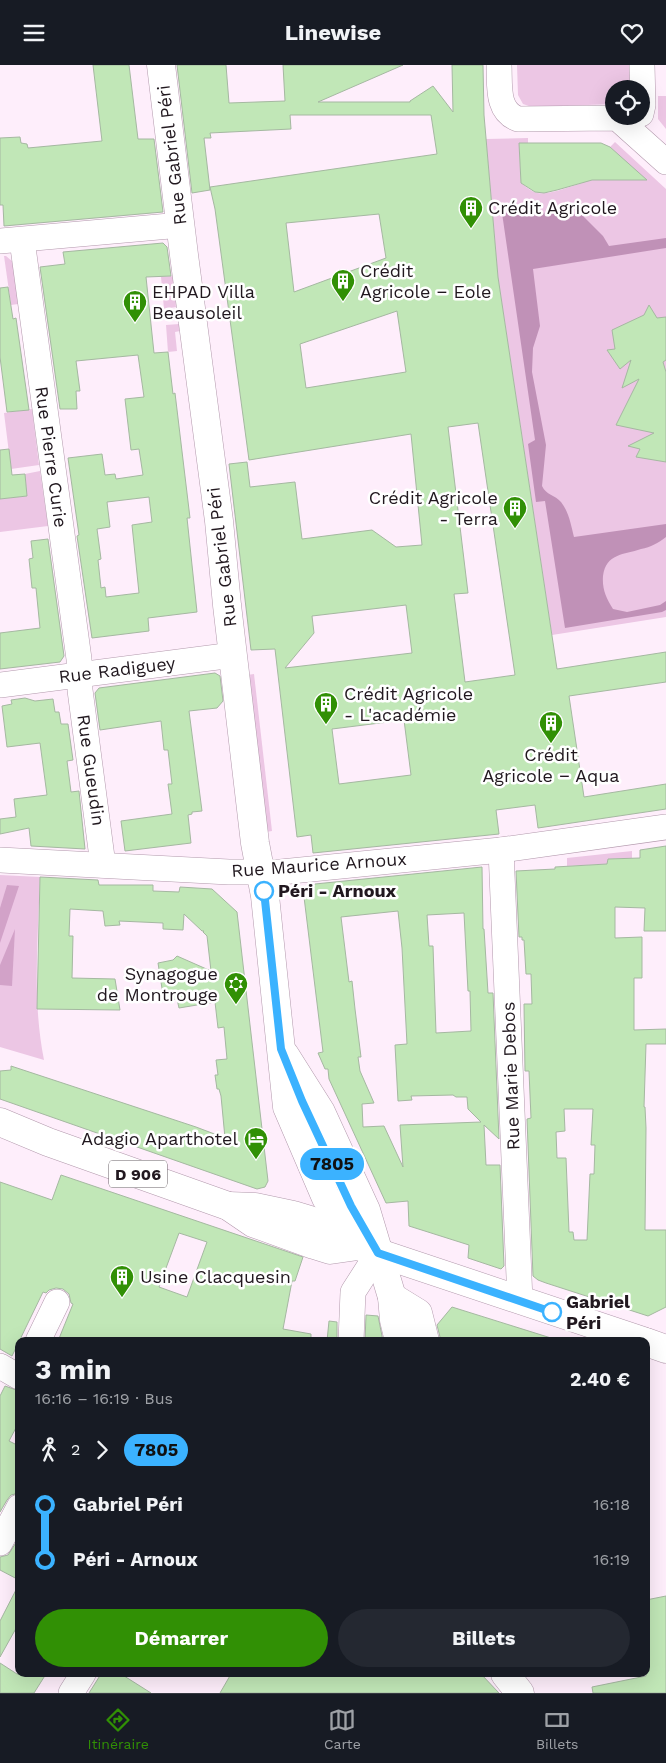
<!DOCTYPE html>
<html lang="fr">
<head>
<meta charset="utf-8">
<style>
  :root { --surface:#171b24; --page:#242831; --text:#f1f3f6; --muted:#9ea1a6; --line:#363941; --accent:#319005 }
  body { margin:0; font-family:"Work Sans",sans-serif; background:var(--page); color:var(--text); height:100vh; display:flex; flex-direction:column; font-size:19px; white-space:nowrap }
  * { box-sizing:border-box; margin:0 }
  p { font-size:16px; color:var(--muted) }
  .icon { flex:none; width:28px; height:28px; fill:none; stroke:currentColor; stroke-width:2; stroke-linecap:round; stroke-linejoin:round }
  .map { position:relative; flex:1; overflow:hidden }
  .details { position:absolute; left:15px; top:1272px; width:635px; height:340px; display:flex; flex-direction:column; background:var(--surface); border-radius:10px; box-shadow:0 5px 20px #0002 }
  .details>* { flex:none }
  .badge { padding:0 10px; border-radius:16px; font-size:18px; line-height:32px }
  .fabs { position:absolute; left:605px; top:15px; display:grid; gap:10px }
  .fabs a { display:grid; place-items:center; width:45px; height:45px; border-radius:50%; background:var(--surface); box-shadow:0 5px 20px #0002; font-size:25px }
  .map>.badge { position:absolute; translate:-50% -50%; box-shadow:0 0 0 2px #fff }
  .legs { display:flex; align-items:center; gap:8px; height:55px; padding:0 20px; font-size:16px }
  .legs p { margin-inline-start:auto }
  .overview { display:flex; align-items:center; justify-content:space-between; height:85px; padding:0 20px }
  h1 { font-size:28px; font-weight:700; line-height:38px }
  .button { display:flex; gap:10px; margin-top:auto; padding:10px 20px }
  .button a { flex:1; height:58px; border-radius:30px; background:var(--accent); color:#fff; font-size:20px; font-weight:700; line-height:58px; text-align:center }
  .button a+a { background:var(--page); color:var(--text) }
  ul { padding:0 20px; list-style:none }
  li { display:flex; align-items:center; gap:18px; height:55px; font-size:19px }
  li i { display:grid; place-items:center; width:8px; height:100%; margin:0 6px; background:currentColor }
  li i::after { content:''; width:12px; height:12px; margin:-6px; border:4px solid; border-radius:50%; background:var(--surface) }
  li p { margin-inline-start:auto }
  li:first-child i { background:linear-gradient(#0000 50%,currentColor 0) }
  li:last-child i { background:linear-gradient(currentColor 50%,#0000 0) }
  header { display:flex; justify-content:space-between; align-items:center; height:65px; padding:0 20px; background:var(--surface); font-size:22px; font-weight:700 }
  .tabs { display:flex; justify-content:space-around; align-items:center; height:70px; border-top:1px solid var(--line); background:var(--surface); font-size:14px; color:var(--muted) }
  .tabs a { display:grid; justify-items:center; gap:2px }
  .tabs .selected { color:var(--accent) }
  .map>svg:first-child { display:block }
  .green { fill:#ecc6e4 }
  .forest { fill:#d2a2c8 }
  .water { fill:#c091b7 }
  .building { fill:#c1e7b7; stroke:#a5b8a1; fill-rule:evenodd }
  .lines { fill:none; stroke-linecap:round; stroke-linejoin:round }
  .minor-casing { stroke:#b299ac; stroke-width:26 }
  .major-casing { stroke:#b299ac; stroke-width:29 }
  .minor { stroke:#fff; stroke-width:25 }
  .major { stroke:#fff; stroke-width:28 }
  .line-1-casing { stroke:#fff; stroke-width:11 }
  .line-1 { stroke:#3bb2ff; stroke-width:8 }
  .stop-1-dot { fill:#fff; stroke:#3bb2ff; stroke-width:2.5 }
  .labels { text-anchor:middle; stroke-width:5; stroke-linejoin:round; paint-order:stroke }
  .shield { fill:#fff; stroke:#645d62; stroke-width:1 }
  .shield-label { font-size:16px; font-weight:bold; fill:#21181f }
  .street-label { font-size:18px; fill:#21181f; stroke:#fff }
  .poi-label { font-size:18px; fill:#21181f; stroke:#fff; text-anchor:start }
  .stop-label { font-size:18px; font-weight:bold; fill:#21181f; stroke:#fff; text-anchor:start }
</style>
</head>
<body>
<header><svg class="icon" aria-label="menu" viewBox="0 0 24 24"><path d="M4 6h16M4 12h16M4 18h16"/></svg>Linewise<svg class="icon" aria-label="heart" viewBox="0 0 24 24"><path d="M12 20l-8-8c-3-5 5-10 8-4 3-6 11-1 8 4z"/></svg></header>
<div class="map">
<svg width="666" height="1628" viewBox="0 0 666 1628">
  <rect width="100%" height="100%" fill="#feeefb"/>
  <g class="green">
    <polygon points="517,0 634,0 634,24 614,24 614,39 532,42 523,39 518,30"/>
    <polygon points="658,31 666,31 666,64 658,54"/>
    <path d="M528,73V78L519,79L521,118C525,121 530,125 534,127C546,132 571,121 582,118V115L642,111L610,82L615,77L666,124V552L552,570L498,212L486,74Z"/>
    <polygon points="4,191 6,191 13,197 18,239 11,240"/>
    <polygon points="173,211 176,242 164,244 161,212"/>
    <polygon points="179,259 180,266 175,267 177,286 168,287 166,260"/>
    <polygon points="32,344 39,400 11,404 4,348"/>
    <polygon points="40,406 48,461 0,467 0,434 27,431 25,409"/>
    <polygon points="254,609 272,766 266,767 247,610"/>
    <polygon points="632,786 632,793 608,794 607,799 567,801 567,793"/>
    <path d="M0,810L40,812C38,873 32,935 44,995L0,982Z"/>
  </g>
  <g class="forest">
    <polygon points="7,820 19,821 0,878 0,843"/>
    <polygon points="15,864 12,921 0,920 0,900"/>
  </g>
  <path class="water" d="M522,147L581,149L603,171L609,181L666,173V183L533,204L540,261L533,283L532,307L546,380L542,421C546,430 555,430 561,437C569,447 571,460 574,472L666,459V472C658,478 651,482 641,484C624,490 606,488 603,511C602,524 606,533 613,544L627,547L660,540L666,536V545L662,547L565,563L545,436L536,437L528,379L535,375L502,148Z"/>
  <g class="building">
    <polygon points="93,0 129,0 138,74 154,74 163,147 4,161 3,140 0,140 0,73 20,72 21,78 27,79 28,83 102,76"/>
    <path d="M177,0H226L229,38L285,36L283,0H403L318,37H410V36L433,21L453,47L452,0H483L484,50L498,212L557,604L666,587V617L569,631L584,732L666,719V744L538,763L535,740L496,745L499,769L313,788L311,770L297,772L275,584L251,585L229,399L247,397L250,422L295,417L302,474L372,465L396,482L422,480L411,369L249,395L215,144L210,122L437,89L431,50H290L291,64L210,68L211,73H204L210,125L192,128ZM379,149L386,193L294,227L286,158ZM397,246L406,307L306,323L300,279ZM478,358L515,610L465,617L454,529L468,528L448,362ZM406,540L412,588L285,603L314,568L312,551ZM404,655L411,710L339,719L332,664Z"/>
    <polygon points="519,78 601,78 610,82 647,115 592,115 557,125 544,128 535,127 521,118"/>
    <path d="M163,178L167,182L171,211L146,212L154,288L168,287L173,329L175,328L190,453H187L197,547L148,553L149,566L92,573L77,471L79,470L68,393L102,389L105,410L115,409L116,414L143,410L139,384L131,385L125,334L144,332L138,290L76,296L80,326H76L77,344H60L40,202L65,199L63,187ZM149,432L152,457L132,460L139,528L106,532L105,522L101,523L98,495L101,494L97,464L110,462L107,437Z"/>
    <polygon points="8,222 13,254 16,253 29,345 7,347 0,292 0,223"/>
    <polygon points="649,240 657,253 666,252 666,295 663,297 666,307 666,397 636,392 640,384 628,381 654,368 616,360 639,314 622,323 631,295 620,304 607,285 615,284 612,265 644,250"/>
    <polygon points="9,384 12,410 25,409 27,431 0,434 0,385"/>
    <polygon points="48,474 64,591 60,597 0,604 0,568 40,563 36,523 32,523 29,494 33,493 31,476"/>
    <polygon points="215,608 220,611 223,636 217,643 189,646 202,746 192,747 192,749 188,750 191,778 125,786 121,756 172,749 168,719 172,719 168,685 164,685 161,656 100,665 95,628 99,623"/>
    <polygon points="25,633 35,636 53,634 55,647 59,647 61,659 68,659 73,695 67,696 71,727 79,726 85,784 31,781 29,763 0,769 0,754 16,752 14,734 47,730 40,678 7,682 2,641 12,639 11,635"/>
    <path d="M666,781V866H644L645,843L615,842V873L642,872V913H634V965L666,964V979H646L644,1042H645L646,1063L645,1165H666V1242L648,1251L546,1218L538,1215L533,1211L527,1054L531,1053L529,1006H525L524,939H532L531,909H526L524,875H522V872H519L516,806L555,804V802L607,799L608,794L640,793V785ZM564,1044H593L591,1080H595L594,1109H590L587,1175H574L573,1167H569L566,1093H557L556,1067L565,1066Z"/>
    <path d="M482,802L483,864H484L488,928H493L499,1074L484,1060L486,1100H500L504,1201L501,1204L468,1193L469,1180L409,1161L408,1136L386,1138L329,1014L328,1004H325L318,988L323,987L304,832L315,819ZM398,846L402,883L407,979L395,980L398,1036L412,1035L411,1031L453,1030L456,1032H467L468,1044L481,1057L400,1060L403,1102L384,1061L363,1062L362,1039L374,1038L360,1006L358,992H361L355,944L352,916L349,917L341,852ZM464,848L468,926H470L471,966L436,968L433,881H429L427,850Z"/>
    <polygon points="40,812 98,815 99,820 153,820 153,826 179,827 180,822 212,824 237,847 268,1116 265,1122 257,1124 0,1034 0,1006 11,1005 11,1001 196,1062 225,1073 221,1031 219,1024 217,1024 215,1010 218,1010 216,995 227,994 224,962 218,963 215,937 179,943 177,934 164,936 158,898 173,895 177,891 211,906 207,871 203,867 204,866 202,866 184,849 183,865 163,864 163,858 119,856 120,860 105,861 103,846 70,844 69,871 73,871 72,913 115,914 120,945 37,944"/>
    <path d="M61,1110L303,1192L295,1216H292L283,1264L311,1269V1276H58L73,1239L71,1238L69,1229L63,1224L56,1223L49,1225L46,1228L43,1227L12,1291L0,1284V1117L52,1135ZM179,1168L207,1177L187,1232L159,1222Z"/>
    <polygon points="452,1242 551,1273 551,1276 441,1276 437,1260"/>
    <polygon points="366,1250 378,1251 383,1276 365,1276"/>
    <polygon points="329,1256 337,1257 337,1276 327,1276"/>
    <polygon points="5,1321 19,1326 19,1357 9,1376 19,1381 19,1422 15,1429 11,1430 7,1435 0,1447 0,1331"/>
    <polygon points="19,1473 19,1515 0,1505 0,1492 8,1490"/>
    <polygon points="19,1519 19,1558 0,1592 0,1556"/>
    <polygon points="666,1531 666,1628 593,1628 592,1622 646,1611 646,1535"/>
    <polygon points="0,1598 17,1609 46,1609 34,1628 0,1628"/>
    <polygon points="101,1609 121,1609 151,1628 89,1628"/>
    <polygon points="231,1609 481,1609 499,1628 220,1628"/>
  </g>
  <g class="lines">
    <g class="minor-casing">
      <g id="minor">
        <path d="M499,0C500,20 496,46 518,54L613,53L618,54L666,97"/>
        <polyline points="641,49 643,40 642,0"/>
        <polyline points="22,175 79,594 80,625 103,800"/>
        <polyline points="0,176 181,160"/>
        <polyline points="0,620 233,590"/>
        <polyline points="501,785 520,1236"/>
        <polyline points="0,795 229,807 281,807 501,785 666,762"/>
        <polyline points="38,1276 57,1237"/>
        <polyline points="351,1276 353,1227 378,1188"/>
        <polyline points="0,1301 19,1312"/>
        <polyline points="0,1478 19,1442"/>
        <polyline points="71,1628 83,1609"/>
      </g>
    </g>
    <g class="major-casing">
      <g id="major">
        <polyline points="161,0 184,190 219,456 227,540 255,778 265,831 287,1042 326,1133 378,1188"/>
        <polyline points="285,990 321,1047 366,1145 392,1232 394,1255 399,1276"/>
        <polyline points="0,1057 48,1077 228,1141 253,1158 314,1180 330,1185 358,1181"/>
        <polyline points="228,1141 255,1142 293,1150 336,1163 358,1181 643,1276"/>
        <polyline points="392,1232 418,1248 425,1276"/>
        <polyline points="646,1277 666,1284"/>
        <polyline points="505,1609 520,1628"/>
      </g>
    </g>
    <use href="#minor" class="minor"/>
    <use href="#major" class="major"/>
  </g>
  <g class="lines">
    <g class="line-1-casing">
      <polyline id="line-1" points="264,826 281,984 302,1036 351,1141 378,1188 552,1247"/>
    </g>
    <use href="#line-1" class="line-1"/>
  </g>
  <defs>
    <g id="building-pin" transform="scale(1.25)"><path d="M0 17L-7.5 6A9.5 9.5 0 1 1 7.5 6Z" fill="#319005" stroke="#fff"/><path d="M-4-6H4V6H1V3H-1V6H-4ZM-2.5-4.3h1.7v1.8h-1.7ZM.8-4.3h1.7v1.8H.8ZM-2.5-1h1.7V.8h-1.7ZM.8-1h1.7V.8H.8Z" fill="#fff"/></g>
    <g id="synagogue-pin" transform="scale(1.25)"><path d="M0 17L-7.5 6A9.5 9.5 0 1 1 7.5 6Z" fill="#319005" stroke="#fff"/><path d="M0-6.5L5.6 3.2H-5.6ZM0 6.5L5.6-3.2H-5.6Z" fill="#fff"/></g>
    <g id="hotel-pin" transform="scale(1.25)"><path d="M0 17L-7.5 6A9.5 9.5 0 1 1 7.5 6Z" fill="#319005" stroke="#fff"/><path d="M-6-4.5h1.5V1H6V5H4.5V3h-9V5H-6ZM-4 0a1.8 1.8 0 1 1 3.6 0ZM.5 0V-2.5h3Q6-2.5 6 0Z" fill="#fff"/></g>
  </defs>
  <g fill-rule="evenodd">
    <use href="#building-pin" x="471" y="143"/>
    <use href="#building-pin" x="343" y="216"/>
    <use href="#building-pin" x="135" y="237"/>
    <use href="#building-pin" x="515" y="443"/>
    <use href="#building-pin" x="326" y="639"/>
    <use href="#building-pin" x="551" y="658"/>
    <use href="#synagogue-pin" x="236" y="919"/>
    <use href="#hotel-pin" x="256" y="1074"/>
    <use href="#building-pin" x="122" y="1212"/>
  </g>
  <g class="stop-1-dot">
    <circle cx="264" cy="826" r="9"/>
    <circle cx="552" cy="1247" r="9"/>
  </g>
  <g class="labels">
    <rect class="shield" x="109" y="1095.5" width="58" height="27" rx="4"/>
    <g class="shield-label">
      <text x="138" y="1115">D 906</text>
    </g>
    <g class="street-label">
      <text transform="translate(172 90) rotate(-97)" y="6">Rue Gabriel Péri</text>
      <text transform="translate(51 392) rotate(82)" y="6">Rue Pierre Curie</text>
      <text transform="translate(222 492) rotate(-97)" y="6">Rue Gabriel Péri</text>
      <text transform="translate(117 605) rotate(-7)" y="6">Rue Radiguey</text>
      <text transform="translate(91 705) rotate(82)" y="6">Rue Gueudin</text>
      <text transform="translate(319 800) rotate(-4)" y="6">Rue Maurice Arnoux</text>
      <text transform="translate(511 1011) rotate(-92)" y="6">Rue Marie Debos</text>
    </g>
    <g class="poi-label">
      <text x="488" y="149">Crédit Agricole</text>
      <text x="360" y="212">Crédit<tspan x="360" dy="21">Agricole − Eole</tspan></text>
      <text x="152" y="233">EHPAD Villa<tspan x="152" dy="21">Beausoleil</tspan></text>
      <text x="498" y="439" text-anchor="end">Crédit Agricole<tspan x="498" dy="21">- Terra</tspan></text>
      <text x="344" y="635">Crédit Agricole<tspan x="344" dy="21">- L'académie</tspan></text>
      <text x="551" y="696" text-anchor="middle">Crédit<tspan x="551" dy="21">Agricole − Aqua</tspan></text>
      <text x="218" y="915" text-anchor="end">Synagogue<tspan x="218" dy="21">de Montrouge</tspan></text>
      <text x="238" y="1080" text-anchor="end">Adagio Aparthotel</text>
      <text x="140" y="1218">Usine Clacquesin</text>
    </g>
    <g class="stop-label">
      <text x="278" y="832">Péri - Arnoux</text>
      <text x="566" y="1243">Gabriel<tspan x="566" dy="21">Péri</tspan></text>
    </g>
  </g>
</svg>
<div class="fabs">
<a><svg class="icon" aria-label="locate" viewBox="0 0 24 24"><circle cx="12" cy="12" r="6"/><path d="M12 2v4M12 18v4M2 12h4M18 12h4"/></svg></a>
</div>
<b class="badge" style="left:332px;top:1099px;background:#3bb2ff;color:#111">7805</b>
<section class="details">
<div class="overview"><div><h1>3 min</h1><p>16:16 – 16:19 · Bus</p></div><b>2.40 €</b></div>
<div class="legs"><svg class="icon" aria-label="walk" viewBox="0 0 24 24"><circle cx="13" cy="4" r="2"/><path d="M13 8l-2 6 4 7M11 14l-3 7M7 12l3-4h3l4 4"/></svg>2<svg class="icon" aria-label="forward" viewBox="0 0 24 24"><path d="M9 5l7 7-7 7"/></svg><b class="badge" style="background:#3bb2ff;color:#111">7805</b></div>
<ul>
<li><i style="color:#3bb2ff"></i><b>Gabriel Péri</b><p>16:18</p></li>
<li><i style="color:#3bb2ff"></i><b>Péri - Arnoux</b><p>16:19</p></li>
</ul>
<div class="button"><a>Démarrer</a><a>Billets</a></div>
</section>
</div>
<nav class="tabs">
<a class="selected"><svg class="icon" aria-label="directions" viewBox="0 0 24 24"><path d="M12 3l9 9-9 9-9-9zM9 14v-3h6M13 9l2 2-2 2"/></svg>Itinéraire</a>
<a><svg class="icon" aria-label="map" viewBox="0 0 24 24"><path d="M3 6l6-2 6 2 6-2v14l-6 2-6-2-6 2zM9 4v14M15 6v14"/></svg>Carte</a>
<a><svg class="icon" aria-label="tickets" viewBox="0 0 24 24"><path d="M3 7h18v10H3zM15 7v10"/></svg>Billets</a>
</nav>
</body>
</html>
